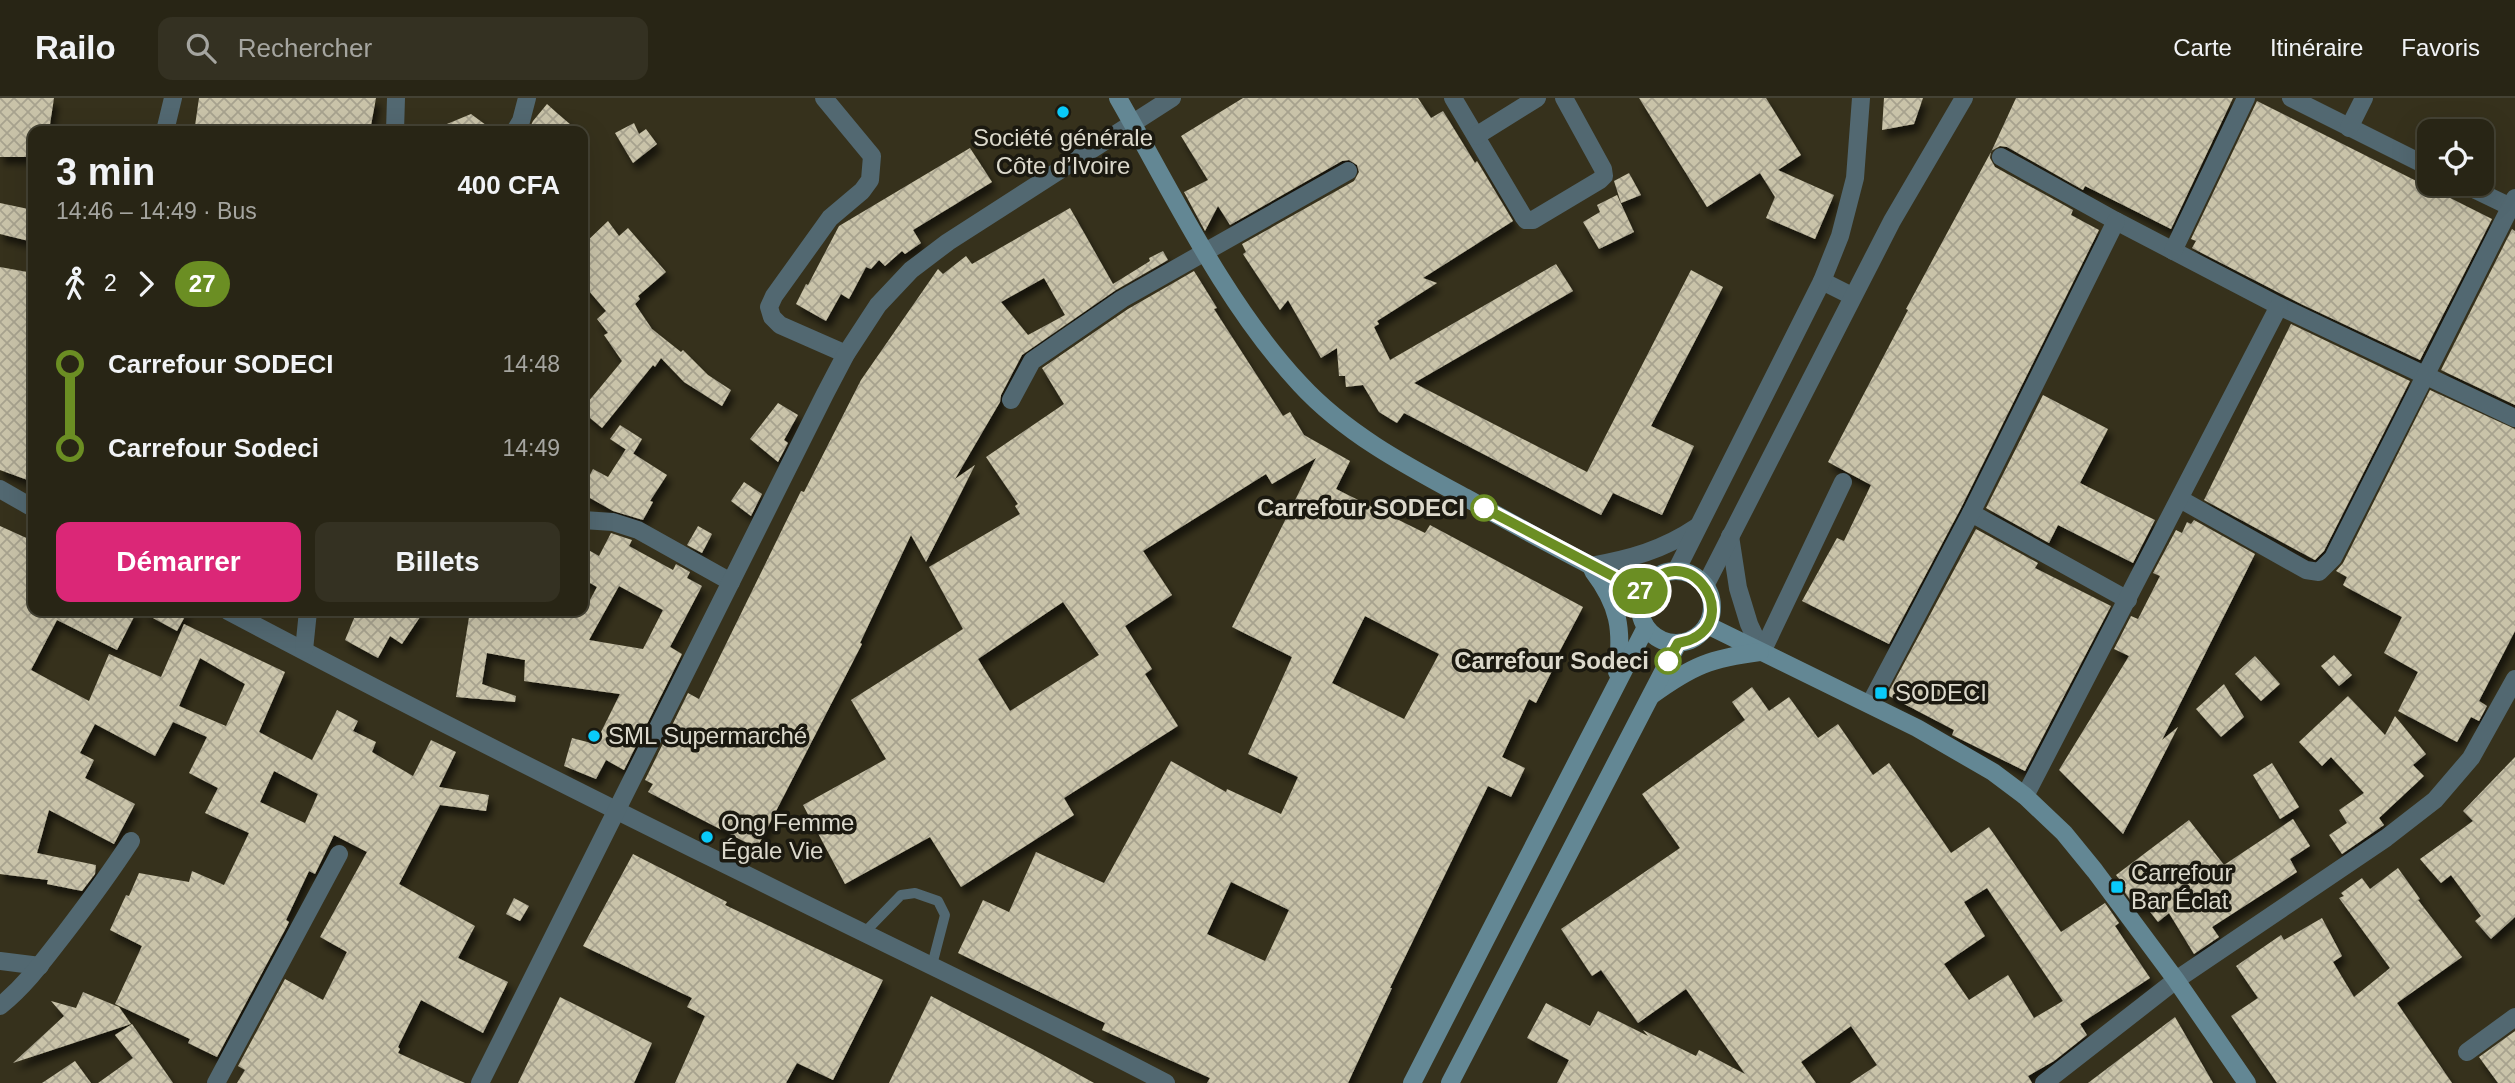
<!DOCTYPE html>
<html lang="fr">
<head>
<meta charset="utf-8">
<style>
  :root { --surface:#282515; --page:#343122; --text:#f1f3f6; --muted:#a5a5a0; --line:#444234; --accent:#db2777 }
  body { margin:0; font-family:Helvetica,sans-serif; background:var(--page); color:var(--text); height:100vh; display:flex; flex-direction:column; font-size:26px; white-space:nowrap }
  * { box-sizing:border-box; margin:0 }
  p { font-size:23px; color:var(--muted) }
  .icon { flex:none; width:38px; height:38px; fill:none; stroke:currentColor; stroke-width:2; stroke-linecap:round; stroke-linejoin:round }
  .map { position:relative; flex:1; overflow:hidden }
  .panel { position:absolute; left:28px; top:28px; width:560px; height:490px; display:flex; flex-direction:column; background:var(--surface); border-radius:14px; box-shadow:0 7px 28px #0002,0 0 0 2px var(--line) }
  .panel>* { flex:none }
  .badge { padding:0 14px; border-radius:23px; font-size:24px; line-height:46px }
  .controls { position:absolute; left:2417px; top:21px; display:grid; gap:14px }
  .controls a { display:grid; place-items:center; width:77px; height:77px; border-radius:14px; background:var(--surface); box-shadow:0 7px 28px #0002,0 0 0 2px var(--line); font-size:35px }
  .map>.badge { position:absolute; translate:-50% -50%; box-shadow:0 0 0 4px #fff }
  .legs { display:flex; align-items:center; gap:10px; height:77px; padding:0 28px; font-size:23px }
  .legs p { margin-inline-start:auto }
  .head { display:flex; align-items:center; justify-content:space-between; height:119px; padding:0 28px }
  h1 { font-size:38px; font-weight:700; line-height:52px }
  .primary-button { display:flex; gap:14px; margin-top:auto; padding:14px 28px }
  .primary-button a { flex:1; height:80px; border-radius:14px; background:var(--accent); color:#fff; font-size:28px; font-weight:700; line-height:80px; text-align:center }
  .primary-button a+a { background:var(--page); color:var(--text) }
  ul { padding:0 28px; list-style:none }
  li { display:flex; align-items:center; gap:24px; height:84px; font-size:26px }
  li i { display:grid; place-items:center; width:10px; height:100%; margin:0 9px; background:currentColor }
  li i::after { content:''; width:18px; height:18px; margin:-9px; border:5px solid; border-radius:50%; background:var(--surface) }
  li p { margin-inline-start:auto }
  li:first-child i { background:linear-gradient(#0000 50%,currentColor 0) }
  li:last-child i { background:linear-gradient(currentColor 50%,#0000 0) }
  header { display:flex; align-items:center; gap:42px; box-sizing:border-box; height:98px; padding:0 35px; background:var(--surface); border-bottom:2px solid var(--line) }
  header strong { font-size:33px }
  nav { display:flex; gap:38px; margin-inline-start:auto; font-size:24px }
  .search { width:490px; height:63px; background:var(--page); display:flex; align-items:center; gap:18px; box-sizing:border-box; padding:0 24px; border-radius:14px; color:var(--muted); font-size:26px }
  .map>svg:first-child { display:block }
  .building { fill:url(#building-cross-hatch); fill-rule:evenodd; filter:url(#shadow) }
  .lines { fill:none; stroke-linecap:round; stroke-linejoin:round }
  .lane { stroke:#526871; stroke-width:10 }
  .street { stroke:#526871; stroke-width:18 }
  .secondary { stroke:#638794; stroke-width:18 }
  .line-1-casing { stroke:#fff; stroke-width:16 }
  .line-1 { stroke:#6b8e23; stroke-width:10 }
  .poi-dot { fill:#09cafa; stroke:#1b1910; stroke-width:2.5 }
  .stop-1-dot { fill:#fff; stroke:#6b8e23; stroke-width:3.5 }
  .labels { text-anchor:middle; stroke-width:7; stroke-linejoin:round; paint-order:stroke }
  .poi-label { font-size:24px; fill:#dcd9cc; stroke:#1b1910; text-anchor:start }
  .stop-label { font-size:24px; font-weight:bold; fill:#dcd9cc; stroke:#1b1910; text-anchor:end }
</style>
</head>
<body>
<header>
<strong>Railo</strong>
<div class="search"><svg class="icon" aria-label="search" viewBox="0 0 24 24"><circle cx="10" cy="10" r="6"/><path d="M15 15l6 6"/></svg>Rechercher</div>
<nav><a>Carte</a><a>Itinéraire</a><a>Favoris</a></nav>
</header>
<div class="map">
<svg width="2515" height="985" viewBox="0 0 2515 985">
  <defs>
    <pattern id="building-cross-hatch" width="8" height="8" patternUnits="userSpaceOnUse" patternTransform="scale(1.75)"><rect width="8" height="8" fill="#c9c3a9"/><path d="M0 0l8 8M0 8l8-8" fill="none" stroke="#a7a28e"/></pattern>
    <filter id="shadow"><feDropShadow dx="4" dy="7" stdDeviation="3.5" flood-color="#0009"/></filter>
  </defs>
  <rect width="100%" height="100%" fill="#36311c"/>
  <g class="building">
    <polygon points="0,0 54,0 49,33 33,33 33,59 0,59"/>
    <polygon points="199,0 376,0 370,33 228,33 195,28"/>
    <polygon points="1243,0 1418,0 1431,20 1443,13 1475,65 1477,63 1513,123 1423,180 1437,185 1377,223 1379,226 1374,229 1390,262 1556,166 1573,193 1414,285 1587,374 1691,172 1723,189 1651,328 1694,348 1662,417 1613,395 1601,417 1404,315 1397,325 1379,314 1363,287 1346,289 1345,278 1339,278 1337,250 1321,260 1288,202 1280,212 1243,156 1246,154 1242,146 1354,83 1359,74 1357,67 1349,62 1342,63 1230,127 1218,108 1205,133 1184,94 1208,82 1181,38"/>
    <polygon points="1639,0 1766,0 1801,57 1778,72 1834,97 1815,141 1766,120 1775,99 1760,75 1707,109"/>
    <polygon points="1884,0 1923,0 1914,26 1882,32"/>
    <polygon points="2016,0 2233,0 2171,131 2085,88 2083,92 2007,49 2000,48 1991,53 1990,60 1995,69 2073,112 2071,117 2099,132 1961,410 1889,546 1802,503 1837,440 1844,443 1871,387 1828,364 1908,212 1906,211 1992,52"/>
    <polygon points="2257,3 2492,121 2420,262 2301,206 2192,150 2196,143 2191,141"/>
    <polygon points="547,6 557,15 578,33 528,33 533,23"/>
    <polygon points="471,16 494,33 430,33"/>
    <polygon points="634,25 639,36 646,31 657,46 633,65 615,35"/>
    <polygon points="970,50 992,84 913,132 921,145 905,156 902,153 885,168 879,162 871,171 866,169 849,201 841,196 826,223 796,206 806,186 808,187 839,128"/>
    <polygon points="1629,75 1641,97 1621,105 1614,83"/>
    <polygon points="1617,97 1634,134 1599,151 1583,124 1600,114 1597,107"/>
    <polygon points="0,105 33,112 33,144 0,136"/>
    <path d="M1070,110L1113,186L1150,163L1149,160L1163,153L1168,162L1116,192L1022,257L1001,297L1000,304L955,381L975,367L926,464L911,437L860,545L862,546L757,750L648,694L653,686L645,682L688,595L699,601L801,393L804,394L861,282L938,171L943,176L966,158L972,166ZM1044,180L1065,217L1028,237L1001,204Z"/>
    <polygon points="608,123 619,138 628,130 666,174 638,198 640,201 635,206 652,231 681,254 683,252 708,277 731,292 722,308 684,284 661,260 655,269 653,267 602,330 583,314 583,310 622,263 604,237 608,235 597,221 606,213 583,186 583,147"/>
    <polygon points="2512,131 2515,133 2515,307 2441,272"/>
    <polygon points="0,169 33,175 33,384 0,372"/>
    <path d="M1194,173L1217,210L1214,211L1283,318L1290,314L1304,337L1350,363L1336,391L1425,435L1430,427L1583,509L1555,562L1557,563L1536,605L1529,601L1502,659L1525,670L1511,699L1488,688L1390,890H1392L1348,985H1207L1210,980L1102,932L1105,925L958,855L983,802L1009,814L1036,754L1104,785L1171,663L1226,694L1227,691L1281,716L1298,679L1248,656L1292,559L1232,529L1316,360L1272,386L1266,376L1143,453L1172,497L1125,528L1152,571L1145,576L1178,628L1064,700L1074,717L961,789L930,739L845,786L803,707L886,661L851,602L963,531L929,469L1020,416L1015,408L1018,406L986,359L1064,306L1042,270L1128,211ZM1063,504L1099,557L1010,613L978,561ZM1365,518L1439,556L1404,621L1332,585ZM1231,784L1289,812L1265,863L1207,836Z"/>
    <polygon points="2291,226 2410,283 2324,453 2315,462 2204,402"/>
    <polygon points="2430,292 2515,331 2515,533 2479,603 2487,608 2479,623 2471,619 2457,644 2398,613 2418,574 2384,555 2402,519 2346,489 2343,487 2347,479 2336,473 2343,465"/>
    <polygon points="2043,297 2108,331 2080,385 2155,422 2133,465 2058,427 2049,445 1986,410"/>
    <polygon points="778,305 798,317 784,342 788,345 778,364 750,341"/>
    <polygon points="620,327 642,341 633,356 610,341"/>
    <polygon points="626,351 667,377 650,403 653,404 643,422 613,413 583,396 583,390 593,371 608,379"/>
    <polygon points="744,384 762,396 751,418 731,403"/>
    <polygon points="2194,422 2255,456 2162,642 2178,629 2123,736 2059,672 2129,558 2114,551 2131,518 2138,521 2160,478 2153,475 2176,432 2182,435 2187,424 2191,426"/>
    <path d="M0,428L33,443V513H137L117,552L57,522L31,572L89,603L109,556L161,579L184,526L285,574L259,634L312,662L337,612L358,623L353,633L376,644L372,654L413,678L431,642L456,654L439,689L489,697L486,713L440,707L399,786L475,828L458,860L508,884L483,935L421,902L398,949L400,951L398,955L465,985H237L245,972L238,968L285,881L323,902L347,854L320,839L367,754L334,737L315,776L309,773L286,822L289,824L286,830L217,959L188,945L190,941L115,906L142,848L110,832L126,797L129,798L139,775L189,784L192,773L224,787L249,735L205,715L218,690L189,675L207,639L173,624L155,658L95,626L80,655L94,662L85,680L135,706L114,746L49,712L37,755L96,767L95,776L82,793L47,786L48,782L0,776ZM200,560L245,586L226,628L179,608ZM274,673L318,696L305,725L260,704Z"/>
    <polygon points="698,428 712,436 702,455 687,447"/>
    <polygon points="1976,431 2038,465 2035,470 2111,508 2025,673 1952,637 1954,632 1887,597"/>
    <path d="M611,435L632,442L629,448L673,472L676,466L690,474L687,480L702,488L670,549L682,556L624,672L606,662L596,681L564,668L572,640L595,646L620,596L524,583L525,562L487,555L482,586L516,598L515,604L456,599L470,513H584L597,489L583,481V449L599,458ZM619,488L663,512L643,551L589,542Z"/>
    <polygon points="140,513 188,513 177,533"/>
    <polygon points="357,513 424,513 402,546 390,538 378,560 345,542"/>
    <polygon points="2334,557 2352,577 2339,588 2321,568"/>
    <polygon points="2255,558 2280,586 2261,603 2235,576"/>
    <polygon points="2224,586 2244,619 2221,639 2196,611"/>
    <path d="M1752,589L1769,613L1789,599L1818,640L1838,626L1873,677L1889,665L1951,755L1989,729L2061,834L2105,805L2119,825L2115,828L2150,880L2080,926L2087,937L2054,963L2028,978L2032,985H1850L1877,967L1851,928L1801,964L1816,985H1557L1569,962L1527,940L1546,905L1590,928L1598,913L1648,938L1643,932L1696,958L1699,952L1745,976L1686,891L1638,925L1601,872L1592,878L1561,831L1680,750L1642,696L1745,622L1732,604ZM1987,790L2063,903L2034,920L2008,877L1969,902L1944,866L1985,838L1964,804Z"/>
    <polygon points="2348,598 2385,637 2395,618 2426,656 2413,667 2424,678 2379,720 2384,727 2342,756 2329,737 2347,725 2339,712 2364,695 2331,659 2322,668 2299,644"/>
    <polygon points="2515,659 2515,819 2491,841 2475,823 2481,818 2451,777 2441,785 2420,761 2473,723 2463,713"/>
    <polygon points="2272,665 2299,709 2280,721 2253,677"/>
    <polygon points="2293,721 2310,748 2290,761 2297,774 2212,829 2219,839 2194,856 2169,815 2158,824 2144,806 2137,811 2123,792 2126,790 2116,777 2189,722 2224,767"/>
    <polygon points="633,756 727,804 725,807 883,882 833,982 797,965 786,985 675,985 705,918 687,909 692,900 583,848"/>
    <polygon points="2398,770 2420,801 2418,802 2462,859 2397,905 2452,985 2277,985 2231,918 2258,900 2236,868 2281,837 2284,842 2322,820 2342,858 2333,864 2354,899 2390,870 2339,800 2344,798 2341,795 2362,780 2370,791"/>
    <polygon points="514,800 529,808 520,823 506,816"/>
    <polygon points="83,894 119,909 131,926 13,965 64,918 51,903 76,910"/>
    <polygon points="931,898 1036,953 1094,985 889,985"/>
    <polygon points="560,899 652,945 634,985 518,985"/>
    <polygon points="2175,919 2213,985 2088,985"/>
    <polygon points="132,926 173,985 98,985 133,960 115,937"/>
    <polygon points="2515,933 2515,985 2498,985 2479,959"/>
    <polygon points="75,963 91,985 42,985"/>
  </g>
  <g class="lines">
    <polyline class="lane" points="864,835 901,797 915,795 938,803 945,817 932,867"/>
    <g class="street">
      <polyline points="824,0 872,58 870,82 862,93 830,120 774,198 769,209 772,219 780,227 846,256"/>
      <polyline points="1453,0 1523,118 1526,122 1533,122 1600,82 1604,78 1603,71 1564,0"/>
      <polyline points="2291,0 2429,69"/>
      <polyline points="2349,30 2364,0"/>
      <polyline points="165,33 173,0"/>
      <polyline points="395,33 396,0"/>
      <polyline points="515,33 521,23 527,0"/>
      <polyline points="1476,38 1537,0"/>
      <polyline points="2001,59 2116,123 2279,208 2515,320"/>
      <polyline points="2463,86 2515,111"/>
      <polyline points="2173,153 2246,0"/>
      <polyline points="1822,183 1852,198"/>
      <polyline points="1011,302 1032,263 1122,201 1348,73"/>
      <polyline points="0,391 33,410"/>
      <polyline points="2180,401 2306,472 2319,474 2333,460 2515,100"/>
      <polyline points="1971,415 2128,502"/>
      <polyline points="583,422 613,424 638,432 731,484"/>
      <polyline points="1730,438 1738,490 1749,526 1762,554"/>
      <path d="M1590,468C1630,461 1663,452 1697,429"/>
      <polyline points="1676,473 1822,183 1840,138 1855,80 1861,0"/>
      <polyline points="1705,488 1892,123 1964,0"/>
      <path d="M228,513C402,605 578,694 755,781C892,850 1031,914 1166,985"/>
      <polyline points="304,552 308,513"/>
      <polyline points="1762,554 1843,384"/>
      <polyline points="1870,606 1971,415 2116,123"/>
      <polyline points="2025,698 2279,208"/>
      <polyline points="0,863 40,868"/>
      <path d="M0,908C26,887 44,862 65,835C88,805 110,775 131,743"/>
      <polyline points="2467,954 2515,919"/>
      <polyline points="216,985 339,756"/>
      <polyline points="480,985 825,296 846,256 878,207 911,172 948,144 1172,0"/>
      <polyline points="2044,985 2176,882 2386,740 2435,702 2471,660 2515,581"/>
    </g>
    <g class="secondary">
      <path d="M1118,0C1172,94 1225,206 1300,286C1347,337 1409,369 1470,402C1527,434 1584,465 1643,494"/>
      <path d="M1593,473C1619,507 1623,532 1617,574"/>
      <circle cx="1676" cy="509" r="36"/>
      <polyline points="1707,527 1917,630 1993,674 2025,698 2064,735 2095,773 2176,882 2247,985"/>
      <path d="M1652,597C1692,568 1711,560 1760,554"/>
      <polyline points="1412,985 1646,529"/>
      <polyline points="1450,985 1678,545"/>
    </g>
  </g>
  <g class="lines">
    <g class="line-1-casing">
      <path id="line-1" d="M1484,410L1643,494C1683,436 1742,514 1694,540C1689,543 1682,544 1678,545L1668,563"/>
    </g>
    <use href="#line-1" class="line-1"/>
  </g>
  <g class="poi-dot">
    <circle cx="1063" cy="14" r="7"/>
    <rect x="1874" y="588" width="14" height="14" rx="3.5"/>
    <circle cx="594" cy="638" r="7"/>
    <circle cx="707" cy="739" r="7"/>
    <rect x="2110" y="782" width="14" height="14" rx="3.5"/>
  </g>
  <g class="stop-1-dot">
    <circle cx="1484" cy="410" r="12"/>
    <circle cx="1668" cy="563" r="12"/>
  </g>
  <g class="labels">
    <g class="poi-label">
      <text x="1063" y="48" text-anchor="middle">Société générale<tspan x="1063" dy="28">Côte d’Ivoire</tspan></text>
      <text x="1895" y="603">SODECI</text>
      <text x="608" y="646">SML Supermarché</text>
      <text x="721" y="733">Ong Femme<tspan x="721" dy="28">Égale Vie</tspan></text>
      <text x="2131" y="783">Carrefour<tspan x="2131" dy="28">Bar Éclat</tspan></text>
    </g>
    <g class="stop-label">
      <text x="1465" y="418">Carrefour SODECI</text>
      <text x="1649" y="571">Carrefour Sodeci</text>
    </g>
  </g>
</svg>
<div class="controls">
<a><svg class="icon" aria-label="locate" viewBox="0 0 24 24"><circle cx="12" cy="12" r="6"/><path d="M12 2v4M12 18v4M2 12h4M18 12h4"/></svg></a>
</div>
<b class="badge" style="left:1640px;top:493px;background:#6b8e23;color:#fff">27</b>
<section class="panel">
<div class="head"><div><h1>3 min</h1><p>14:46 – 14:49 · Bus</p></div><b>400 CFA</b></div>
<div class="legs"><svg class="icon" aria-label="walk" viewBox="0 0 24 24"><circle cx="13" cy="4" r="2"/><path d="M13 8l-2 6 4 7M11 14l-3 7M7 12l3-4h3l4 4"/></svg>2<svg class="icon" aria-label="forward" viewBox="0 0 24 24"><path d="M9 5l7 7-7 7"/></svg><b class="badge" style="background:#6b8e23;color:#fff">27</b></div>
<ul>
<li><i style="color:#6b8e23"></i><b>Carrefour SODECI</b><p>14:48</p></li>
<li><i style="color:#6b8e23"></i><b>Carrefour Sodeci</b><p>14:49</p></li>
</ul>
<div class="primary-button"><a>Démarrer</a><a>Billets</a></div>
</section>
</div>
</body>
</html>
